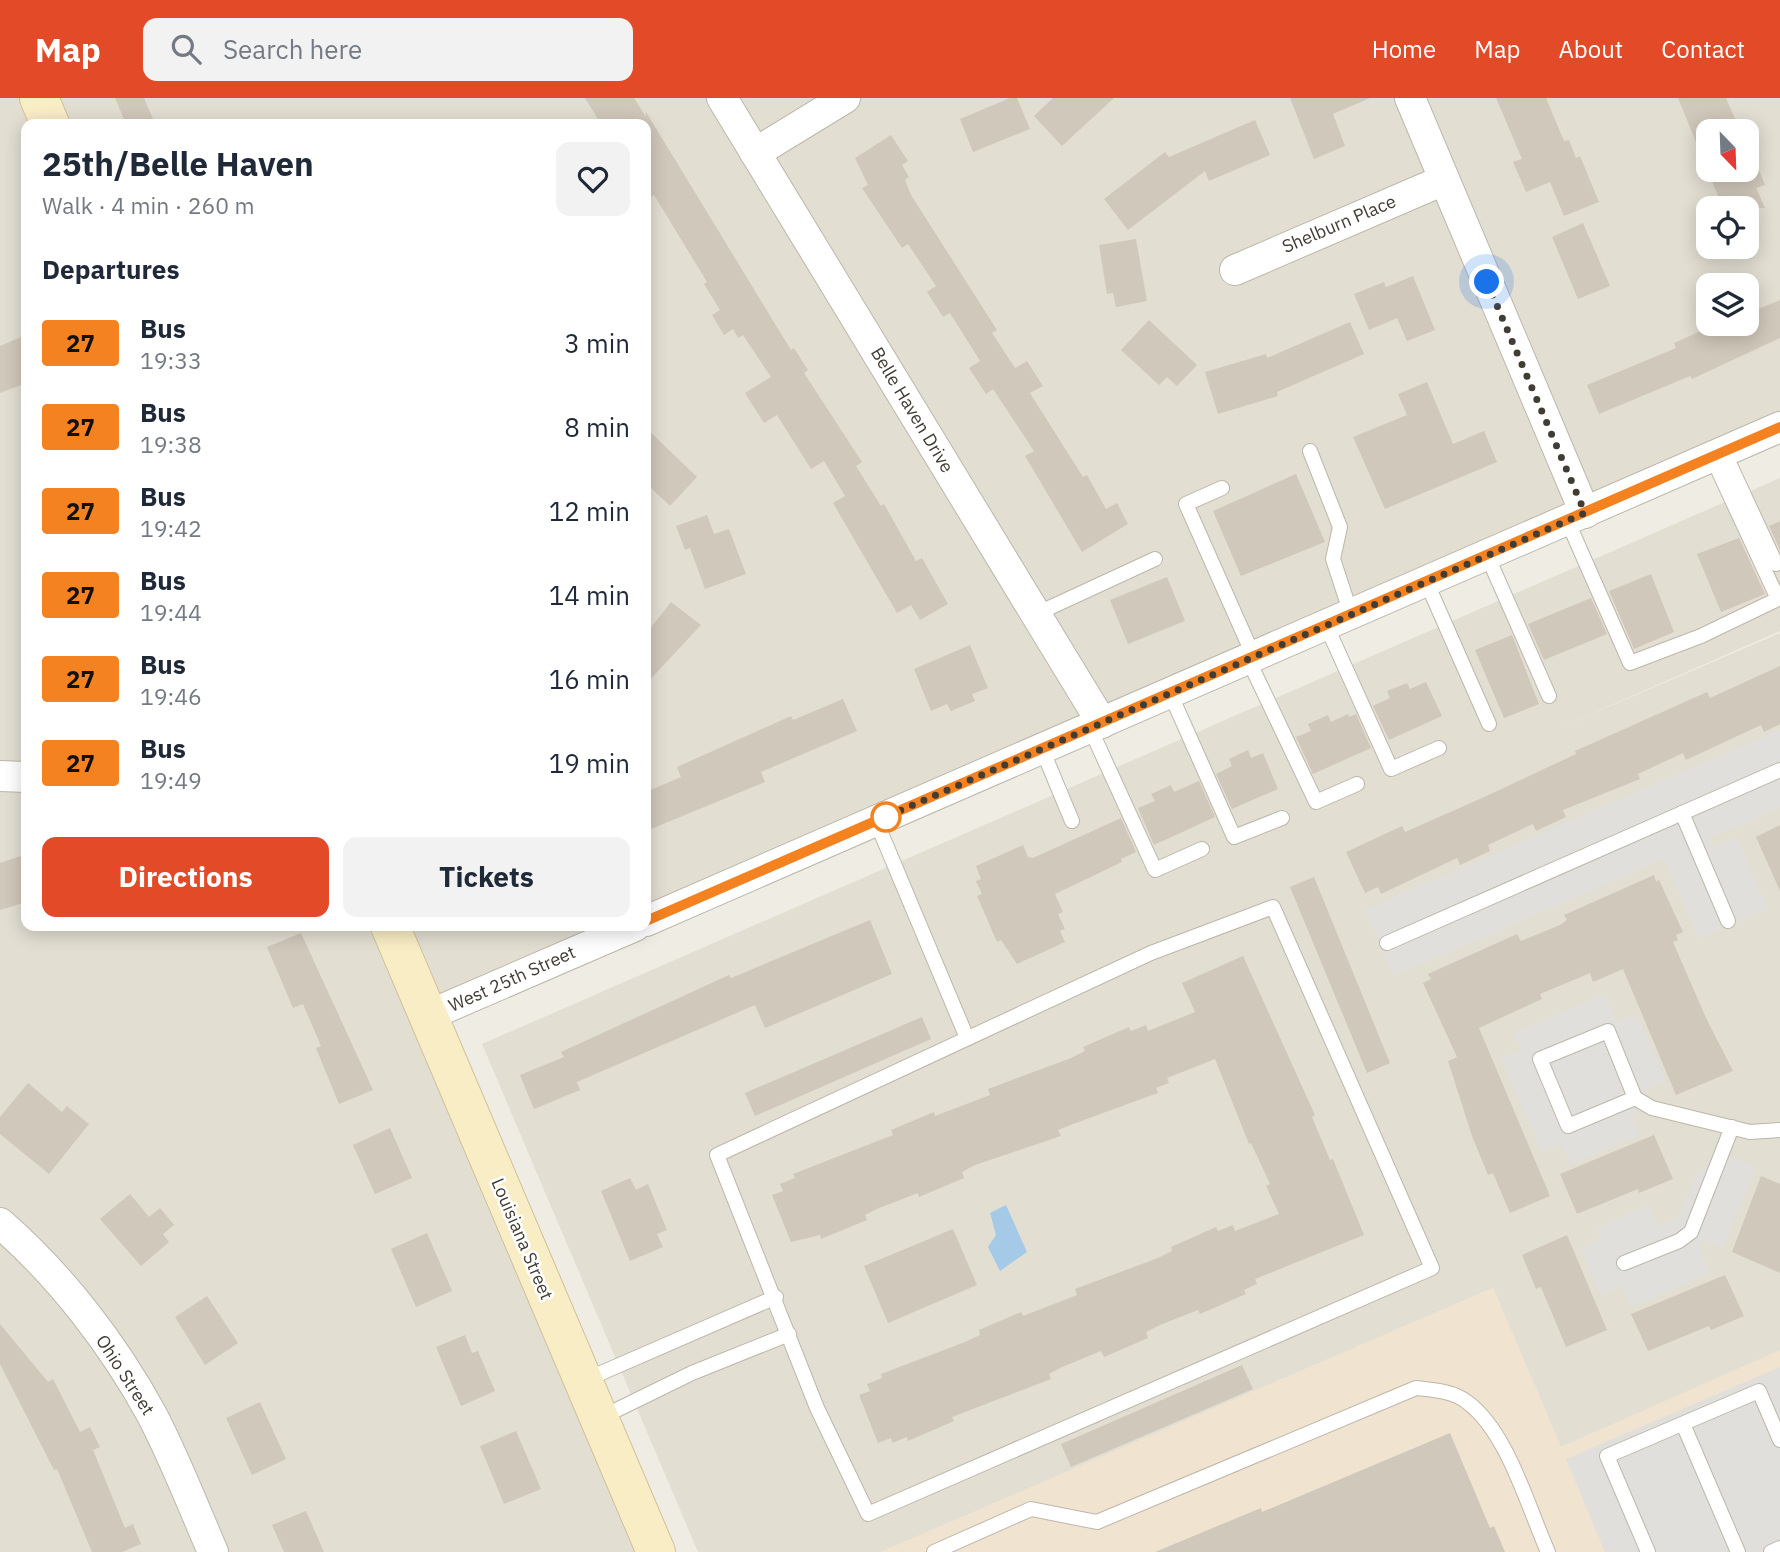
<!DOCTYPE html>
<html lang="en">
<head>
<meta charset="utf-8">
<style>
  :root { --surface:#fff; --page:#f2f2f3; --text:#1f2937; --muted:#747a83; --accent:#e24a28 }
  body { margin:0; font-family:"IBM Plex Sans",sans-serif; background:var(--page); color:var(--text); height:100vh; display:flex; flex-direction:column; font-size:26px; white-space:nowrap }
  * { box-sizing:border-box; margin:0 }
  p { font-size:23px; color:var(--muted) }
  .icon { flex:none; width:38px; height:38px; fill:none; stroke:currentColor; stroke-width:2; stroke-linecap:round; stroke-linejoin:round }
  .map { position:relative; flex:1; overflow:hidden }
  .panel { position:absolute; left:21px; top:21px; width:630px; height:812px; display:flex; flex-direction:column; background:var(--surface); border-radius:14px; box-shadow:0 4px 18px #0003 }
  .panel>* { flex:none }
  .badge { padding:0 14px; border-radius:5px; font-size:24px; line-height:46px }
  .needle { width:46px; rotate:157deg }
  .controls { position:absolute; left:1696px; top:21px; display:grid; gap:14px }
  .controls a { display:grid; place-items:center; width:63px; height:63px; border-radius:14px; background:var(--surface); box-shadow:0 4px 18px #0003; font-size:35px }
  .you { position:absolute; width:35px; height:35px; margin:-18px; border:5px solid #fff; border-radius:50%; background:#1a73e8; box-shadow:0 0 0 10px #1a73e833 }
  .map>.badge { position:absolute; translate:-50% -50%; box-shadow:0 0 0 4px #fff }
  h2 { padding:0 21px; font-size:26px; line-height:63px }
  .round { display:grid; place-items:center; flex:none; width:74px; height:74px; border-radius:14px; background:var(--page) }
  .overview { display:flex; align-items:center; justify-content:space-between; height:119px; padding:0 21px }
  h1 { font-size:33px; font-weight:700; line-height:52px }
  .button { display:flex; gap:14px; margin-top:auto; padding:14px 21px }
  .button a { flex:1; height:80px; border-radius:14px; background:var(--accent); color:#fff; font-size:28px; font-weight:700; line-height:80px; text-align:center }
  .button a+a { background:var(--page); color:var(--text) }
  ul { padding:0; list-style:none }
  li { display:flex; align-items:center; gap:21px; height:84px; padding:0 21px }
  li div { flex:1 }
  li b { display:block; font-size:26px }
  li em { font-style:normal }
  li .badge { min-width:77px; font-weight:700; text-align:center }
  header { display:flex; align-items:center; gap:42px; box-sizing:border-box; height:98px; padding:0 35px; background:var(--accent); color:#fff }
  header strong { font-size:33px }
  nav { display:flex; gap:38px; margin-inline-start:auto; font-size:24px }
  .search { width:490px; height:63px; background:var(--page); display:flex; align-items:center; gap:18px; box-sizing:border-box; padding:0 24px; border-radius:14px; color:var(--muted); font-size:26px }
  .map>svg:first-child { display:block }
  .residential { fill:#e3ded2; fill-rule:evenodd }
  .commercial { fill:#f0e3d0 }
  .parking { fill:#e1dfdb }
  .water { fill:#a5cae7 }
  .building { fill:#d0c8ba }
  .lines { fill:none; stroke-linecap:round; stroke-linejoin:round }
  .service-casing { stroke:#bdb7aa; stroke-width:16 }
  .minor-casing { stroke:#bdb7aa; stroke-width:32 }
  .secondary-casing { stroke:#cec19a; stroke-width:40 }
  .service { stroke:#fff; stroke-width:14 }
  .minor { stroke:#fff; stroke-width:30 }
  .secondary { stroke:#f8edc5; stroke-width:38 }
  .line-casing { stroke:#fff; stroke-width:16 }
  .line { stroke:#f58220; stroke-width:10 }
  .walk { stroke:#413c34; stroke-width:7; stroke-dasharray:0 12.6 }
  .stop-dot { fill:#fff; stroke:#f58220; stroke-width:3.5 }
  .labels { text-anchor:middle; stroke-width:5; stroke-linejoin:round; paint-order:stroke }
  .street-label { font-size:18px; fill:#413c34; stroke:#fff }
</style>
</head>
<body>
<header>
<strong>Map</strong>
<div class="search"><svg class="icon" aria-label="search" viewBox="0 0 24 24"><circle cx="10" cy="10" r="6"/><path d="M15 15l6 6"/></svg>Search here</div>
<nav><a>Home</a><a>Map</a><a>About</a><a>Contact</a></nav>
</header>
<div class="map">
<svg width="1780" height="1454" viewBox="0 0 1780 1454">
  <rect width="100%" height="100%" fill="#efece3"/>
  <g class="residential">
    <polygon points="0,0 19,0 31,26 26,26 26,828 371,828 637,1454 0,1454"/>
    <path d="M39,0H1780V329L646,823V26H50ZM1708,33H1746V72H1708ZM1708,110H1746V149H1708ZM1708,187H1746V226H1708Z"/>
    <polygon points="1780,380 1780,533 1557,631 1780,535 1780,1253 1561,1349 1493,1190 881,1454 698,1454 482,946"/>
    <polygon points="390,828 635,828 427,918"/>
  </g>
  <polygon class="commercial" points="1493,1190 1561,1349 1780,1252 1780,1454 881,1454"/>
  <g class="parking">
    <polygon points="1780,632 1780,710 1710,740 1714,749 1736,739 1768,811 1699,841 1664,761 1394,878 1365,812"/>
    <polygon points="1605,896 1617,924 1637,916 1666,983 1649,990 1632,1021 1639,1037 1571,1066 1562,1045 1542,1054 1501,960 1521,952 1514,935"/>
    <polygon points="1734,1060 1756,1069 1723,1149 1704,1142 1698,1148 1710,1175 1631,1209 1622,1189 1601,1198 1581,1151 1600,1142 1596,1131 1648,1107 1658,1128 1677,1120 1699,1072"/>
    <polygon points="1780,1269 1780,1454 1605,1454 1566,1361"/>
  </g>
  <polygon class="water" points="1006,1107 1027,1154 1000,1173 988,1149 996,1137 990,1115"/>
  <g class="building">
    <polygon points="115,0 144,0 155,26 126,26"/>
    <polygon points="585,0 634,0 646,19 646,14 791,252 794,250 808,272 804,275 862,364 856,368 881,408 884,406 916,463 922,460 948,506 920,522 911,507 897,515 833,405 845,398 824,363 811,371 777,317 764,325 745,295 771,279 743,237 738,240 733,231 724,237 712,217 720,212 704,186 707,184 654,97 646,102 646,26 601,26"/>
    <polygon points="1010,0 1017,0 1030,31 973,54 960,21"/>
    <polygon points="1053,0 1114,0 1062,48 1034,18"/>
    <polygon points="1290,0 1370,0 1333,16 1345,48 1314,61"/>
    <polygon points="1496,0 1546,0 1564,43 1569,42 1576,60 1580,58 1599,104 1564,118 1550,84 1526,94 1513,64 1522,61"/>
    <polygon points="1678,0 1726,0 1735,21 1730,25 1734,33 1708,33 1708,72 1746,72 1746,59 1753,57 1765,87 1756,90 1765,110 1723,110"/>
    <polygon points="1255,22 1270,57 1209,83 1205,73 1128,132 1104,101 1165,54 1169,59"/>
    <polygon points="891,37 908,63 902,67 909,79 905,82 911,97 997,232 992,235 1015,270 1027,263 1043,288 1030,295 1083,379 1087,377 1106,411 1117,405 1128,426 1082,454 1025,358 1034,353 993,291 986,296 969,270 980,263 950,215 943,219 927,194 936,188 908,146 902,150 862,90 868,87 855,60"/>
    <polygon points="1583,125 1610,188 1578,201 1552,139"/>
    <polygon points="1136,141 1147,203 1116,209 1113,195 1107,196 1099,147"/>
    <polygon points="1413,178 1435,232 1407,243 1397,220 1369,232 1354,196 1384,184 1386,189"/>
    <polygon points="1780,202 1780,240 1692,281 1690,278 1599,316 1587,287 1676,250 1674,245 1717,226 1753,226 1749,215"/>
    <polygon points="1149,222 1197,267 1177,288 1167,279 1159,287 1121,252"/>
    <polygon points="1350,224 1364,256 1277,294 1278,298 1218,316 1205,274 1266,256 1267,260"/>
    <polygon points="26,237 26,285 0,295 0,248"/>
    <polygon points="1427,284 1453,346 1484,333 1497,364 1385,411 1353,339 1407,317 1398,296"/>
    <polygon points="646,330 697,379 670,408 646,385"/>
    <polygon points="1296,376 1325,444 1241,478 1213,413"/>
    <polygon points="707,417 714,436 729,431 746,476 705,491 690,450 685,452 676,428"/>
    <polygon points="1780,423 1780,452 1769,428"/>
    <polygon points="1739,440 1765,496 1721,514 1697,456"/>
    <polygon points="1651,476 1674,534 1634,551 1609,493"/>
    <polygon points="1167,479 1185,523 1128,546 1110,502"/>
    <polygon points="1591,500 1607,536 1544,562 1528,526"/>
    <polygon points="671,504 701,527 646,586 646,536"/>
    <polygon points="1512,537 1539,606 1504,620 1475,552"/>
    <polygon points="970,547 988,590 972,596 975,603 951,613 947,606 931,613 914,571"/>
    <polygon points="1780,568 1780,626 1764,634 1761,627 1686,662 1683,655 1638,676 1640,681 1563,712 1566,719 1536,733 1533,726 1488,747 1490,753 1460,767 1457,760 1381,796 1378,789 1365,795 1346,754 1402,728 1405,734 1482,700 1576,656 1575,653 1707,594 1710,600"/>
    <polygon points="1426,584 1442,618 1389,642 1373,608 1390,600 1387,593 1407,585 1410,591"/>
    <polygon points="843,601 857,633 761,674 765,684 646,733 646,694 681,679 677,669 791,618 793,622"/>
    <polygon points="1348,616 1349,619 1356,616 1371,650 1313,676 1296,639 1311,633 1308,626 1328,617 1331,624"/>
    <polygon points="1248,652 1251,660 1263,655 1278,691 1232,711 1216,676 1232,668 1229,661"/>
    <polygon points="1199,683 1215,719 1154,747 1138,710 1155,703 1151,696 1171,687 1174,694"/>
    <polygon points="1121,720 1136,754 1121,761 1122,764 1055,796 1063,814 1058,816 1065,831 1060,833 1065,844 1017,866 1001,842 997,844 977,798 982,796 976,783 981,781 976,768 1023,747 1028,759 1033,760"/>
    <polygon points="1780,727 1780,793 1756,739"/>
    <polygon points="21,758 26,775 26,804 0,812 0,765"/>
    <polygon points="1654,777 1656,784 1659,782 1683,834 1676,837 1678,842 1673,844 1706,920 1733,973 1676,997 1623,871 1593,884 1590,875 1583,878 1540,896 1542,901 1479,930 1550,1098 1510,1115 1493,1075 1488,1077 1472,1038 1448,963 1457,959 1423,885 1431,881 1428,876 1517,836 1521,843 1560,827 1567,822 1564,817"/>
    <polygon points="1314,779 1390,965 1367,975 1290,789"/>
    <polygon points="870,822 892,876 765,930 755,907 577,984 580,992 534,1011 520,977 564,959 561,954 729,877 731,880"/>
    <polygon points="301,835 373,992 339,1006 316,950 321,948 303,906 293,910 267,849"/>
    <polygon points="1243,858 1315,1017 1312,1019 1330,1062 1333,1061 1364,1137 1255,1181 1257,1186 1244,1192 1246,1196 1200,1216 1198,1212 1160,1227 1146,1234 1148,1240 1104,1259 1101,1253 1062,1269 1049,1276 1051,1281 952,1319 954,1323 908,1343 907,1339 892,1345 891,1340 878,1345 859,1297 870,1293 867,1286 882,1280 881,1276 965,1244 980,1237 979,1232 1021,1214 1023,1218 1077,1197 1075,1191 1158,1160 1172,1153 1171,1149 1216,1129 1218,1133 1233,1127 1235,1133 1279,1116 1266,1088 1270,1086 1251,1045 1249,1046 1215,961 1167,980 1169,985 1156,990 1158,995 1073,1026 1058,1032 1061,1038 975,1067 962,1074 964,1080 919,1099 918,1095 879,1110 865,1117 867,1122 821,1141 820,1137 791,1144 772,1097 783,1093 780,1086 795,1080 793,1076 893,1037 891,1032 934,1014 935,1018 990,997 988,991 1071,960 1085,953 1083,949 1129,929 1131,933 1146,927 1148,933 1195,914 1182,885"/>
    <polygon points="922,919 931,941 755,1018 745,995"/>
    <polygon points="28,985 62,1014 67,1008 89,1026 49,1076 0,1036 0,1019"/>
    <polygon points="390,1030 412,1080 375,1096 353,1047"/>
    <polygon points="1654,1037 1673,1081 1639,1095 1638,1091 1577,1116 1560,1076"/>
    <polygon points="1761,1078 1780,1086 1780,1175 1732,1154"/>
    <polygon points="630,1080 636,1092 648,1086 667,1132 657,1136 663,1149 630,1163 601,1093"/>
    <polygon points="130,1096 149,1119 160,1110 174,1127 163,1136 169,1144 141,1168 100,1121"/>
    <polygon points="953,1131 977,1187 888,1225 864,1168"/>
    <polygon points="427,1135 452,1193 416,1209 391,1151"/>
    <polygon points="1567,1137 1607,1232 1566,1249 1541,1189 1536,1191 1522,1157"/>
    <polygon points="1725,1177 1744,1218 1711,1232 1709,1228 1648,1253 1631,1216"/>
    <polygon points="207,1198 238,1245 205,1267 175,1219"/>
    <polygon points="0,1226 48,1284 53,1281 80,1334 90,1329 100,1349 93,1352 125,1430 133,1426 141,1446 122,1454 92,1454 57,1371 54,1372 0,1266"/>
    <polygon points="465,1237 472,1255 478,1253 495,1293 461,1308 436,1249"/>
    <polygon points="1242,1267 1253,1291 1071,1369 1061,1346"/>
    <polygon points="260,1304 286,1361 252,1377 226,1320"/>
    <polygon points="516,1333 541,1391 504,1406 480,1348"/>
    <polygon points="1450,1335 1490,1430 1494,1428 1505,1454 1155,1454 1261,1410 1262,1414"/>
    <polygon points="306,1413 324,1454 284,1454 272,1427"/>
  </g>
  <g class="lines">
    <g class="service-casing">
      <g id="service">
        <polyline points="1310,353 1340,429 1333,461 1351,516"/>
        <polyline points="1724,354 1776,466"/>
        <polyline points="1222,390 1186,406 1254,559"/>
        <polyline points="1567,422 1630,565 1701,538 1778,501 1712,359"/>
        <polyline points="1487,457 1549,598"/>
        <polyline points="1426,483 1489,626"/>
        <polyline points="1036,516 1155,461"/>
        <polyline points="1326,527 1391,671 1439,650"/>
        <polyline points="1248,561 1316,704 1357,686"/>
        <polyline points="1170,595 1234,739 1282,720"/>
        <polyline points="1090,630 1155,772 1202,751"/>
        <polyline points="1042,651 1072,723"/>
        <polyline points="1682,715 1728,823"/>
        <polyline points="876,723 967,940"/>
        <polygon points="1273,809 1432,1170 868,1416 817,1310 717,1057 1151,855"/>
        <polyline points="1387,845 1780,672"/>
        <polyline points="1635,1000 1568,1028 1540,961 1608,933 1635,1000 1652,1010 1750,1034 1780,1032"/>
        <polyline points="1624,1165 1679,1143 1691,1134 1732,1029"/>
        <polyline points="585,1282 776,1199"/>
        <polyline points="600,1320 692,1275 789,1236"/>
        <polyline points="1683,1326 1738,1454"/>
        <path d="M934,1454L1031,1411L1097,1424L1416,1290C1433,1292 1453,1293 1467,1304C1507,1333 1528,1409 1548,1454"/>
        <polyline points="1648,1454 1607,1358 1759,1293 1780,1342"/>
        <polyline points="1771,1454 1780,1450"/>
      </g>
    </g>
    <g class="minor-casing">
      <g id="minor">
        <polyline points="722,0 1102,625"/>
        <polyline points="1410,0 1585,415"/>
        <polyline points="755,55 845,0"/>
        <polyline points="1235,172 1444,82"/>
        <polyline points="0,678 26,679"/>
        <polyline points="646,823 1780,329"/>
        <polyline points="427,918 635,828"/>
        <path d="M0,1125C60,1177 114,1247 152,1317C175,1361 193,1408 213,1454"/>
      </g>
    </g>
    <g class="secondary-casing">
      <g id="secondary">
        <polyline points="39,0 50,26"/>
        <polyline points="390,828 656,1454"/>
      </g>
    </g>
    <use href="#service" class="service"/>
    <use href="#minor" class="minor"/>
    <use href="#secondary" class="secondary"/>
  </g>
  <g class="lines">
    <g class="line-casing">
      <polyline id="line" points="646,823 1780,329"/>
    </g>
    <use href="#line" class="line"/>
    <polyline class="walk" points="886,719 876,723 1585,415 1487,184"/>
  </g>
  <circle class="stop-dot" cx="886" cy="719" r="14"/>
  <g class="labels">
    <g class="street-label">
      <text transform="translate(1339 126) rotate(-23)" y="6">Shelburn Place</text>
      <text transform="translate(912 312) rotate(59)" y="6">Belle Haven Drive</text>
      <text transform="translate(512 881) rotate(-24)" y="6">West 25th Street</text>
      <text transform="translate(522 1141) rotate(67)" y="6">Louisiana Street</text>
      <text transform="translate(125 1277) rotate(57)" y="6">Ohio Street</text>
    </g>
  </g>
</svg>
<div class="controls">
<a><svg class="needle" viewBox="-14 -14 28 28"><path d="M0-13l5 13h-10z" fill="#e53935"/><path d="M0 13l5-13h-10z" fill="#747a83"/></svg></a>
<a><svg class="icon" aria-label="locate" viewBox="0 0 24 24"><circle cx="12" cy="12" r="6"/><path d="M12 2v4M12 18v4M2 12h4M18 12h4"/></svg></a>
<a><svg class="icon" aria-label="layers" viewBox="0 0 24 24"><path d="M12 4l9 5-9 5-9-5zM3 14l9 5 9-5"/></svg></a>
</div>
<div class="you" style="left:1487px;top:184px"></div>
<section class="panel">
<div class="overview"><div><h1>25th/Belle Haven</h1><p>Walk · 4 min · 260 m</p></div><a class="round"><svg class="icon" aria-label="heart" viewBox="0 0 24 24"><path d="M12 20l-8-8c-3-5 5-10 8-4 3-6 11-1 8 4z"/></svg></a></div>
<h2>Departures</h2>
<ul>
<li><span class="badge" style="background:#f58220;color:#111">27</span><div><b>Bus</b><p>19:33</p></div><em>3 min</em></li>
<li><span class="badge" style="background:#f58220;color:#111">27</span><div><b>Bus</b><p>19:38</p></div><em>8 min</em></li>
<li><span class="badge" style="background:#f58220;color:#111">27</span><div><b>Bus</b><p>19:42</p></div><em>12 min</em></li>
<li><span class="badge" style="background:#f58220;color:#111">27</span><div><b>Bus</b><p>19:44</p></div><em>14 min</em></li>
<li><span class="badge" style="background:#f58220;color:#111">27</span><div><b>Bus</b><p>19:46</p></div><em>16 min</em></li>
<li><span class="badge" style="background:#f58220;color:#111">27</span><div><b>Bus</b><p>19:49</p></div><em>19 min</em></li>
</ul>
<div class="button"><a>Directions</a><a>Tickets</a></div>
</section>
</div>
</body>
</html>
